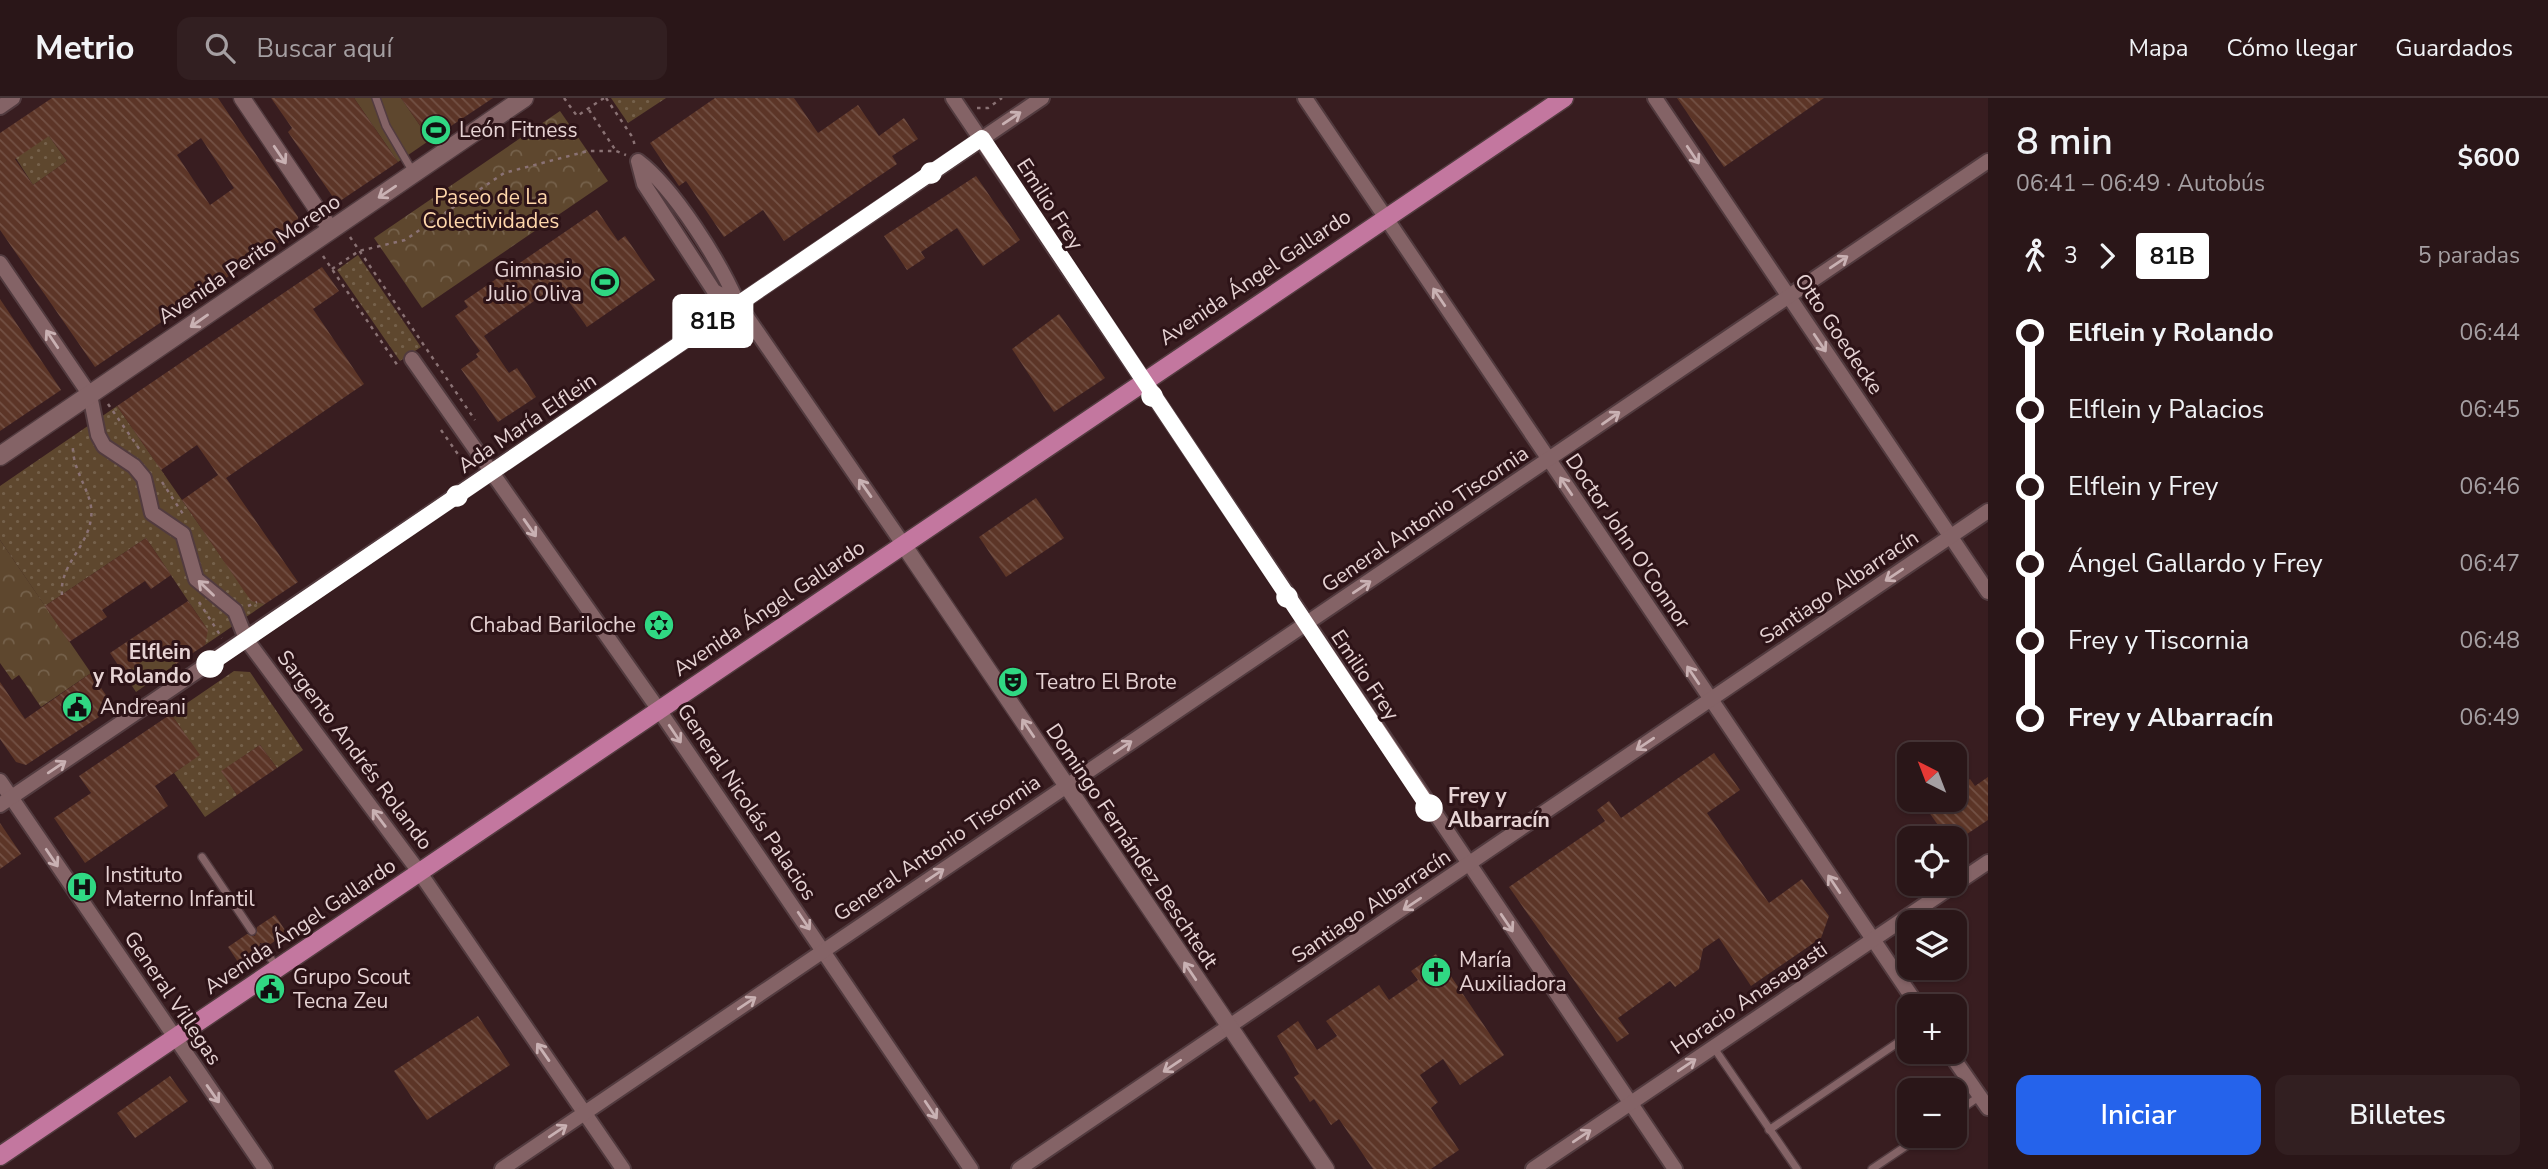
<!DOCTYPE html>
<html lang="es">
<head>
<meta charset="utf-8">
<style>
  :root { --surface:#2a1618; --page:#321f21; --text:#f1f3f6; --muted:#a59fa2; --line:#463537; --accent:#2563eb }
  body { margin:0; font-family:"Nunito Sans",sans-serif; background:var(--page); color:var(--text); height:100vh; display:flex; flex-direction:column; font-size:26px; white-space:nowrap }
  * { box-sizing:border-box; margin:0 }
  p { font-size:23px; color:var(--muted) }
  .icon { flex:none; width:38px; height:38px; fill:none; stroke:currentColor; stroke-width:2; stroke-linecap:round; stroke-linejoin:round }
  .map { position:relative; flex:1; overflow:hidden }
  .drawer { display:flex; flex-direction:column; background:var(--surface); width:560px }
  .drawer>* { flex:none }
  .badge { padding:0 14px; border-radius:5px; font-size:24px; line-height:46px }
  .needle { width:46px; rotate:318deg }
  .controls { position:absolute; left:1897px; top:644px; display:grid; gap:14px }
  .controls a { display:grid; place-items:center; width:70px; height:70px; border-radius:14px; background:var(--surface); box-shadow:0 2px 5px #0004,0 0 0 2px var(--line); font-size:35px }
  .map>.badge { position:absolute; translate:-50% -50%; box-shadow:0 0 0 4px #fff }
  .legs { display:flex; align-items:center; gap:10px; height:77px; padding:0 28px; font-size:23px }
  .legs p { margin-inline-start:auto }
  .summary { display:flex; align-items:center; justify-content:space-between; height:119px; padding:0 28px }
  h1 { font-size:38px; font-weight:600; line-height:52px }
  .button { display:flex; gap:14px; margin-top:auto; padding:14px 28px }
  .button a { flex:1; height:80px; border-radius:14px; background:var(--accent); color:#fff; font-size:28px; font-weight:600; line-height:80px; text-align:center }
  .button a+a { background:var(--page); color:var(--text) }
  ul { padding:0 28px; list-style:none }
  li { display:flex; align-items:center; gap:24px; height:77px; font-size:26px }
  li i { display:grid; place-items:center; width:10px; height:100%; margin:0 9px; background:currentColor }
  li i::after { content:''; width:18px; height:18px; margin:-9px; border:5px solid; border-radius:50%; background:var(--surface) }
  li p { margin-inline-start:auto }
  li:first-child i { background:linear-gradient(#0000 50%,currentColor 0) }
  li:last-child i { background:linear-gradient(currentColor 50%,#0000 0) }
  header { display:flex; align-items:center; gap:42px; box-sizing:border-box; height:98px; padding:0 35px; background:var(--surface); border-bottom:2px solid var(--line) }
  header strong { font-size:33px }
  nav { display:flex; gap:38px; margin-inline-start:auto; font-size:24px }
  .search { width:490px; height:63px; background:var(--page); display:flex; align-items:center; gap:18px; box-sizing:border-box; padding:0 24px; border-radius:14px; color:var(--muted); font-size:26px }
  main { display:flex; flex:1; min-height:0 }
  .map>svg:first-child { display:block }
  .grass { fill:#5e472e }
  .forest { fill:url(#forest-crowns) }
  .garden { fill:url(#garden-dots) }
  .building { fill:url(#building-back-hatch); fill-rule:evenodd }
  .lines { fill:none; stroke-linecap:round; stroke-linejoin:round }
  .service-casing { stroke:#523b3f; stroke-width:10 }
  .minor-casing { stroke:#523b3f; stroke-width:18 }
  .tertiary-casing { stroke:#523b3f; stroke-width:19 }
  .secondary-casing { stroke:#523b3f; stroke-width:21 }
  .primary-casing { stroke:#523b3f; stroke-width:21 }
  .path { stroke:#8a7274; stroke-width:2.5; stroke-dasharray:3.5 5; stroke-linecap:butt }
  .service { stroke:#846366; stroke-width:7 }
  .minor { stroke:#846366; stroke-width:14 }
  .tertiary { stroke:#846366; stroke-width:16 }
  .secondary { stroke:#846366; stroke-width:18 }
  .primary { stroke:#c3779f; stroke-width:18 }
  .oneway { stroke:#c9b1b3 }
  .line-1-casing { stroke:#fff; stroke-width:16 }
  .line-1 { stroke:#fff; stroke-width:10 }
  .stop-1-dot { fill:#fff; stroke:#fff; stroke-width:3.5 }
  .labels { text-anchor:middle; stroke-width:6; stroke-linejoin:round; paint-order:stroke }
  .poi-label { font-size:21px; fill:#e6d3d4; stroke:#2d1317; text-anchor:start }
  .park-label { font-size:21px; fill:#ffd7ab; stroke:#2d1317 }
  .street-label { font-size:21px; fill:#e6d3d4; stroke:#2d1317 }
  .stop-label { font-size:21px; font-weight:bold; fill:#e6d3d4; stroke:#2d1317; text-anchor:end }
</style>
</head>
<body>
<header>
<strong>Metrio</strong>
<div class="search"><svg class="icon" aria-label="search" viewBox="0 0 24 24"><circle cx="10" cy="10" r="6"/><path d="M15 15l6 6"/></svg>Buscar aquí</div>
<nav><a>Mapa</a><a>Cómo llegar</a><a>Guardados</a></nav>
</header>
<main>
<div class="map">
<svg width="1988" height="1071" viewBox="0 0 1988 1071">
  <defs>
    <pattern id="forest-crowns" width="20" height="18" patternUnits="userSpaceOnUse" patternTransform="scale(1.75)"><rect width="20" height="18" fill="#5e472e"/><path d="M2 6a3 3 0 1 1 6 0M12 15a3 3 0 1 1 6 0" fill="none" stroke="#75614b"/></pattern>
    <pattern id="garden-dots" width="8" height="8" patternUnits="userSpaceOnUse" patternTransform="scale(1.75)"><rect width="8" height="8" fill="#5e472e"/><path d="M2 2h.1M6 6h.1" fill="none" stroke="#75614b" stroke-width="1.8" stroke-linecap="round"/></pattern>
    <pattern id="building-back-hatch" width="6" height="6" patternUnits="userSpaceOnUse" patternTransform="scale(1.75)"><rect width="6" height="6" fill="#5c3527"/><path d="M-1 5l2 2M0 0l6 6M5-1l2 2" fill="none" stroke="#735145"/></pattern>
  </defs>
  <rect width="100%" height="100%" fill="#381d20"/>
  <g class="grass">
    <polygon points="354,0 401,0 430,42 398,64"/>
    <polygon points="164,548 176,566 136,594 124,576"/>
  </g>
  <g class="forest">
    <polygon points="560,13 608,83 422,210 374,140"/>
    <polygon points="0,442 91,575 41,609 19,577 12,582 0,565"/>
  </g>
  <g class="garden">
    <polygon points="611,0 666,0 628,25"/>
    <polygon points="0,35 49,38 67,63 33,87"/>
    <polygon points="358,157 421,249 400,263 337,172"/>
    <polygon points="117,308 251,502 265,506 205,547 207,531 146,440 45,508 0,442 0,388"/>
    <polygon points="234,573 250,574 303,652 277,670 260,647 222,673 237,697 205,719 174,675 199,657 171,616"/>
  </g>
  <g class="building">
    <path d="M52,0H218L298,119L297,132L95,269L0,132V35ZM49,38L67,63L33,87L15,61ZM201,40L234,90L210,107L177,57Z"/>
    <polygon points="271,0 354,0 398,64 337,105 288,34 292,30"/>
    <polygon points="401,0 493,0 430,42"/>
    <polygon points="715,0 794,0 818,35 858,7 879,38 904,20 918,41 892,58 897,66 784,143 763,112 724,139 686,83 679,88 650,45"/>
    <polygon points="1677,0 1824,0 1724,69"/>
    <polygon points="976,78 1020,142 983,168 957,130 921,154 925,160 907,172 884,138"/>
    <polygon points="597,112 618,143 625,138 655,182 587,229 557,187 484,238 509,275 517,270 536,299 498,324 461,271 478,259 476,256 480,253 455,218 468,209 464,203"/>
    <polygon points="322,169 339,193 313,211 364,286 226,380 298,484 265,506 251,503 182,402 218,377 197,347 161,372 117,308"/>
    <polygon points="0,201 61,292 0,333"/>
    <polygon points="1059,216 1105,280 1054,314 1012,251"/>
    <polygon points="1036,400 1064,440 1006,479 979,439"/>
    <polygon points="146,440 171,477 151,491 145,483 102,512 107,519 69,544 45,508"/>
    <polygon points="188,503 208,532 205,547 176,566 164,548 124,576 110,555"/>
    <polygon points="665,513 673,525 653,540 645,528"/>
    <polygon points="91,575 114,609 26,667 16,664 0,641 0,584 25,621"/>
    <polygon points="171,616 200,657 155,688 168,708 85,765 54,720 91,695 79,678"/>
    <polygon points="260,647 277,670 237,697 221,673"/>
    <polygon points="1714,655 1740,692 1707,715 1769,805 1802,781 1829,818 1821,840 1751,888 1719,840 1703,851 1699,871 1675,889 1670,883 1618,920 1629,936 1617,944 1509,789 1605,723 1597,712 1609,703 1621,720"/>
    <polygon points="1988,679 1988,722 1961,740 1947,740 1926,710 1939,702 1955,702 1955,691 1970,681 1975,688"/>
    <polygon points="0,725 21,756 0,771"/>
    <polygon points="275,817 287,835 269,847 260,845 259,854 240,867 228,849 247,836 255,838 257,829"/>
    <polygon points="1436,856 1504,957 1460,987 1443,961 1420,977 1438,1004 1431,1010 1459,1052 1431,1071 1373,1071 1339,1021 1331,1027 1314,1001 1310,1004 1294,979 1299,976 1277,938 1298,923 1317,952 1337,938 1326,923 1379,887 1389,902 1418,882 1411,873"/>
    <polygon points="478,918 510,967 427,1022 394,973"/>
    <polygon points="170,978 188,1003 135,1040 117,1015"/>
  </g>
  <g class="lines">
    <g class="service-casing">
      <g id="service">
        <polyline points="376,0 386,28 413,74"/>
        <polyline points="202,759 252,833"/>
        <polyline points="264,850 277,870"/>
        <polyline points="1714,950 1797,1071"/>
        <polyline points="1955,1015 1980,998"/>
        <polyline points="1769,1032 1909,937"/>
        <polyline points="1872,1071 1921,1038"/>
      </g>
    </g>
    <g class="minor-casing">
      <g id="minor">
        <polyline points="953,0 1675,1071"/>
        <polyline points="1305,0 1918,908"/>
        <polyline points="1655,0 1988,494"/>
        <polyline points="0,9 13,0"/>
        <path d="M638,63C674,90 720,164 738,206L714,193L644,86Z"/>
        <polyline points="0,165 90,297 98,337 104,348 134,368 144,380 152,415 183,436 196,481 235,513 246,541 420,775 623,1071"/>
        <polyline points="738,206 903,446"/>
        <polyline points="412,261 659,612 971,1071"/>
        <polyline points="0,683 265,1071"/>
        <polyline points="0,707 1042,0"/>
        <polyline points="1949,954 1988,1010"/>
        <polyline points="502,1071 1988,63"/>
        <polyline points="1019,1071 1988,413"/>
        <polyline points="1533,1071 1988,764"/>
      </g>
    </g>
    <g class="tertiary-casing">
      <g id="tertiary">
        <polyline points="242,0 331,132"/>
        <polyline points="903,446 1326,1071"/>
      </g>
    </g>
    <g class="secondary-casing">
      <polyline id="secondary" points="0,358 524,0"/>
    </g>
    <g class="primary-casing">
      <polyline id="primary" points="0,1058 1564,0"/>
    </g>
    <g class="path">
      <polyline points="564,0 577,18 604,0"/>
      <polyline points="606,0 633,40 635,49"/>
      <polyline points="977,10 988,10 1002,0"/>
      <polyline points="589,12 616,53"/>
      <polyline points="350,139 475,322"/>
      <polyline points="323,158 398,268"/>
      <polyline points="332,171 359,153 405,142 504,75 588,53 616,53 626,57"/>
      <polyline points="108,306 140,352"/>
      <polyline points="441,332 469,372"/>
      <polyline points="162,384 183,416"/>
      <path d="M62,497C59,467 88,449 91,420C95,396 71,374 73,346"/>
      <polyline points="199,504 222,540"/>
      <polyline points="248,508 257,504"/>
    </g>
    <use href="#service" class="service"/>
    <use href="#minor" class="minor"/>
    <use href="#tertiary" class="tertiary"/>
    <use href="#secondary" class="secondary"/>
    <use href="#primary" class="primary"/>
  </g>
  <defs><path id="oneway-shaft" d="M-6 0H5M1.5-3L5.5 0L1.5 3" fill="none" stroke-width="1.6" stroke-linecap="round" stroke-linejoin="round" transform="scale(1.75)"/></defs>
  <g class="oneway">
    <use href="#oneway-shaft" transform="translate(1012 20) rotate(-34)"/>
    <use href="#oneway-shaft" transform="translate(280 57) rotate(56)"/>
    <use href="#oneway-shaft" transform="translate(1693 57) rotate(56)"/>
    <use href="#oneway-shaft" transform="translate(387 94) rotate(146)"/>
    <use href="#oneway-shaft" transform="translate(1839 164) rotate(-34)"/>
    <use href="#oneway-shaft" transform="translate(1439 199) rotate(-124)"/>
    <use href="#oneway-shaft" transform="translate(199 223) rotate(145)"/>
    <use href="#oneway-shaft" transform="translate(52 241) rotate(-124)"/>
    <use href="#oneway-shaft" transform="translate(1820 245) rotate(56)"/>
    <use href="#oneway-shaft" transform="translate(1611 320) rotate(-35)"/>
    <use href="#oneway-shaft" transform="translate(1566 388) rotate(-124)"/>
    <use href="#oneway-shaft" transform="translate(865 390) rotate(-125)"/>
    <use href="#oneway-shaft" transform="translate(530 430) rotate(55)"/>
    <use href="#oneway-shaft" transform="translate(1894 477) rotate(146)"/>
    <use href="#oneway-shaft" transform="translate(1362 489) rotate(-34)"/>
    <use href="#oneway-shaft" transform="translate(206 490) rotate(-136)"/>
    <use href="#oneway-shaft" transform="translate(1693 577) rotate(-124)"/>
    <use href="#oneway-shaft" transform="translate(1028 630) rotate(-124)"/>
    <use href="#oneway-shaft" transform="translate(675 636) rotate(56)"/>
    <use href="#oneway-shaft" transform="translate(1645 646) rotate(146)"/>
    <use href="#oneway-shaft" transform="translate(1123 649) rotate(-34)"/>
    <use href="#oneway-shaft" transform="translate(57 669) rotate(-34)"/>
    <use href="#oneway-shaft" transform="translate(379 720) rotate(-127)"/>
    <use href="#oneway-shaft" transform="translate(52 760) rotate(56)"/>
    <use href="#oneway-shaft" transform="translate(935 777) rotate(-34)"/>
    <use href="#oneway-shaft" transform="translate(1834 786) rotate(-124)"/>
    <use href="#oneway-shaft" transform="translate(1412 806) rotate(146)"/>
    <use href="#oneway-shaft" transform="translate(804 823) rotate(56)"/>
    <use href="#oneway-shaft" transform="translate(1507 825) rotate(56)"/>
    <use href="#oneway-shaft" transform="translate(1190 873) rotate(-124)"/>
    <use href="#oneway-shaft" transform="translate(747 905) rotate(-34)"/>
    <use href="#oneway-shaft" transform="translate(543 954) rotate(-125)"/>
    <use href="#oneway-shaft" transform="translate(1687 967) rotate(-34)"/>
    <use href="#oneway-shaft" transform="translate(1172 968) rotate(146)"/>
    <use href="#oneway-shaft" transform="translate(213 996) rotate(55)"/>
    <use href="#oneway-shaft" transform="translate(931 1012) rotate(56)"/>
    <use href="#oneway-shaft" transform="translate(558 1033) rotate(-34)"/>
    <use href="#oneway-shaft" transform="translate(1582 1038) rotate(-34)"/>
  </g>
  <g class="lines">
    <g class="line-1-casing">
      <polyline id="line-1" points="210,566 982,40 1429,710"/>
    </g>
    <use href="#line-1" class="line-1"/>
  </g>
  <defs>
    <g id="stadium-disc" transform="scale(1.575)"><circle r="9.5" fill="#30d883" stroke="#2d1317"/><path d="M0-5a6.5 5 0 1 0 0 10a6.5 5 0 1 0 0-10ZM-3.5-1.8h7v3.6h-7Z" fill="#111"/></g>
    <g id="synagogue-disc" transform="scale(1.575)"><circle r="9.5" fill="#30d883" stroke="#2d1317"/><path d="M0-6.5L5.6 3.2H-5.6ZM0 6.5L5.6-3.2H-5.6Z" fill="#111"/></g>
    <g id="theatre-disc" transform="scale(1.575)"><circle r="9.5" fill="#30d883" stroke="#2d1317"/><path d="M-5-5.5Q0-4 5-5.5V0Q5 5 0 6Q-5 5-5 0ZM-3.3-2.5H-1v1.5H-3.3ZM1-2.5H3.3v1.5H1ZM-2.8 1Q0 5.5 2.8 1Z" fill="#111"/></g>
    <g id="civic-disc" transform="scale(1.575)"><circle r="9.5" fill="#30d883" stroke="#2d1317"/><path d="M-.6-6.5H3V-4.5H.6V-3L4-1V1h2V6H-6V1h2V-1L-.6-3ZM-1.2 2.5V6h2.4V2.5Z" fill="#111"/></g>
    <g id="hospital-disc" transform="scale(1.575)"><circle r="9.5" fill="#30d883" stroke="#2d1317"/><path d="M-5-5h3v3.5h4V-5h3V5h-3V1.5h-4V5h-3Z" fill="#111"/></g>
    <g id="church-disc" transform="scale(1.575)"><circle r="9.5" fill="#30d883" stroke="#2d1317"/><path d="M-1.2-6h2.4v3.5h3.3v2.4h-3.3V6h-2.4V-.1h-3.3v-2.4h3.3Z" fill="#111"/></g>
  </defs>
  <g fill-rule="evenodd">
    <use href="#stadium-disc" x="436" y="32"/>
    <use href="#stadium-disc" x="605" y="184"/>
    <use href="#synagogue-disc" x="659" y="527"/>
    <use href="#theatre-disc" x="1013" y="584"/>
    <use href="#civic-disc" x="77" y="609"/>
    <use href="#hospital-disc" x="82" y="789"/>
    <use href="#church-disc" x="1436" y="874"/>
    <use href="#civic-disc" x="270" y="891"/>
  </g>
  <g class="stop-1-dot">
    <circle cx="931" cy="75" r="9"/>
    <circle cx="1152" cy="298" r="9"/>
    <circle cx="457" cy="398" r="9"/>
    <circle cx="1287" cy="499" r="9"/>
    <circle cx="210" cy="566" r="12"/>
    <circle cx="1429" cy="710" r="12"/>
  </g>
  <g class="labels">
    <g class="poi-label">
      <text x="459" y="39">León Fitness</text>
      <text x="582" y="179" text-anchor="end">Gimnasio<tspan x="582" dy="24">Julio Oliva</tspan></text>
      <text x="636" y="534" text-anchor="end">Chabad Bariloche</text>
      <text x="1036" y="591">Teatro El Brote</text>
      <text x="100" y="616">Andreani</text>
      <text x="105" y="784">Instituto<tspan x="105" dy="24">Materno Infantil</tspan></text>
      <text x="1459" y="869">María<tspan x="1459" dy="24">Auxiliadora</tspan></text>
      <text x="293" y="886">Grupo Scout<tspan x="293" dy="24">Tecna Zeu</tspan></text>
    </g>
    <g class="park-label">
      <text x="491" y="106">Paseo de La<tspan x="491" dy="24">Colectividades</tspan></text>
    </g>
    <g class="street-label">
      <text transform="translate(1050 106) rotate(57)" y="7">Emilio Frey</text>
      <text transform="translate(249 161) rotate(-34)" y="7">Avenida Perito Moreno</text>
      <text transform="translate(1255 179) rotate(-34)" y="7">Avenida Ángel Gallardo</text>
      <text transform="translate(1839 236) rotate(56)" y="7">Otto Goedecke</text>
      <text transform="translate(527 325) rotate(-34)" y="7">Ada María Elflein</text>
      <text transform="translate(1425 421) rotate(-34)" y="7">General Antonio Tiscornia</text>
      <text transform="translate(1628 443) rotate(56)" y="7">Doctor John O'Connor</text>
      <text transform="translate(1839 489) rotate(-34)" y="7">Santiago Albarracín</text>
      <text transform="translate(769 510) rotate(-34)" y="7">Avenida Ángel Gallardo</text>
      <text transform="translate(1365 577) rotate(56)" y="7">Emilio Frey</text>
      <text transform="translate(355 652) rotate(53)" y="7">Sargento Andrés Rolando</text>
      <text transform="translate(747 704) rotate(56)" y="7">General Nicolás Palacios</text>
      <text transform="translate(1132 748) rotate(56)" y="7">Domingo Fernández Beschtedt</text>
      <text transform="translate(937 750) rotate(-34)" y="7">General Antonio Tiscornia</text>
      <text transform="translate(1371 808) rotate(-34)" y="7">Santiago Albarracín</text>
      <text transform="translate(300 828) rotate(-34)" y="7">Avenida Ángel Gallardo</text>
      <text transform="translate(173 900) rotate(56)" y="7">General Villegas</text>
      <text transform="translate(1749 900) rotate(-34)" y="7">Horacio Anasagasti</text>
    </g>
    <g class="stop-label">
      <text x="191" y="561">Elflein<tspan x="191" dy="24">y Rolando</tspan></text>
      <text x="1448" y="705" text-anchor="start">Frey y<tspan x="1448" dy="24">Albarracín</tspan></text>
    </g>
  </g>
</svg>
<div class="controls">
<a><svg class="needle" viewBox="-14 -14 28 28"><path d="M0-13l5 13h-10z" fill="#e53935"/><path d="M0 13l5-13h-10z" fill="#a59fa2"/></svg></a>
<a><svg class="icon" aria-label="locate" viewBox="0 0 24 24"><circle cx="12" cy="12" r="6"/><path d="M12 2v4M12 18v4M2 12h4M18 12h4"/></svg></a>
<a><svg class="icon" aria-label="layers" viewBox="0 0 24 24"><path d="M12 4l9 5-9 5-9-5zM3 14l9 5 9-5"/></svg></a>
<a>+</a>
<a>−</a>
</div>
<b class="badge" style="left:713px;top:223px;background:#fff;color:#111">81B</b>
</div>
<section class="drawer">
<div class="summary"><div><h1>8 min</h1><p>06:41 – 06:49 · Autobús</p></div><b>$600</b></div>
<div class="legs"><svg class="icon" aria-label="walk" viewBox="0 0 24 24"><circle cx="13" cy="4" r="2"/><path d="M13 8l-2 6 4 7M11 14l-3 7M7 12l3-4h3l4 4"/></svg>3<svg class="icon" aria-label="forward" viewBox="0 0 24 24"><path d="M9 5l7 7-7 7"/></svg><b class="badge" style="background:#fff;color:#111">81B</b><p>5 paradas</p></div>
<ul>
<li><i style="color:#fff"></i><b>Elflein y Rolando</b><p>06:44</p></li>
<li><i style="color:#fff"></i><span>Elflein y Palacios</span><p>06:45</p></li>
<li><i style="color:#fff"></i><span>Elflein y Frey</span><p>06:46</p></li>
<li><i style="color:#fff"></i><span>Ángel Gallardo y Frey</span><p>06:47</p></li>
<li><i style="color:#fff"></i><span>Frey y Tiscornia</span><p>06:48</p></li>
<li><i style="color:#fff"></i><b>Frey y Albarracín</b><p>06:49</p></li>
</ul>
<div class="button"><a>Iniciar</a><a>Billetes</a></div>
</section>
</main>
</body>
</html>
